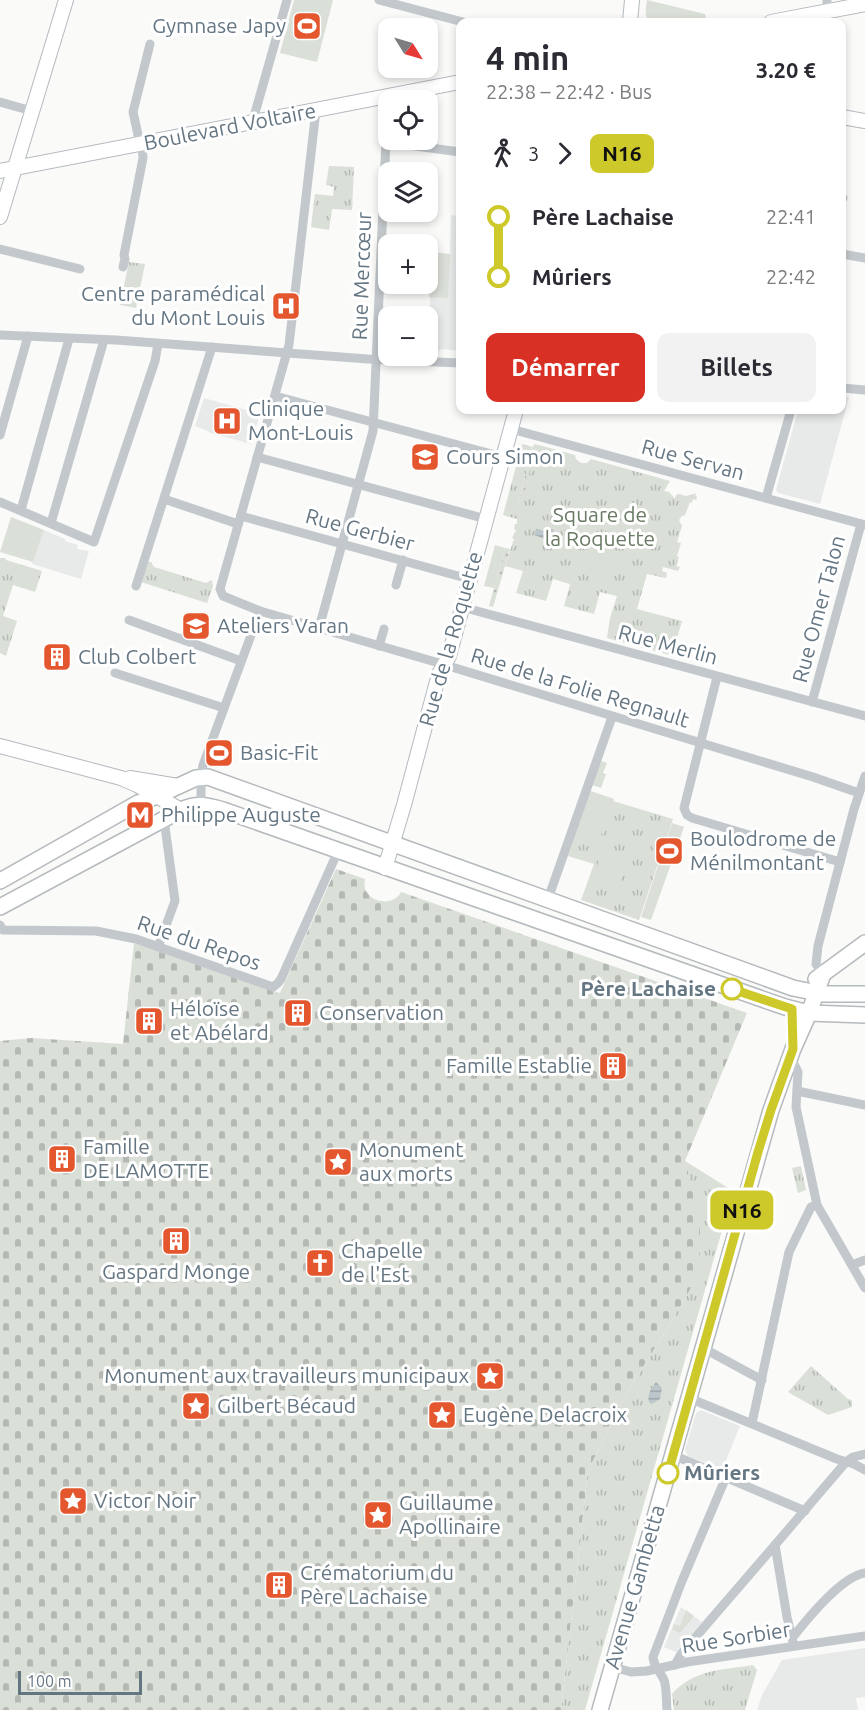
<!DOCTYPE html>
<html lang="fr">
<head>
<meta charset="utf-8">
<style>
  :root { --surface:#fff; --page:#f2f2f3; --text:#2b2b33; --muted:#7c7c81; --accent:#d93025 }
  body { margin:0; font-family:Ubuntu,sans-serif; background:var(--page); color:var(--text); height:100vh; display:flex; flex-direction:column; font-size:22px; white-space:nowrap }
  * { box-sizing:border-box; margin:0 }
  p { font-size:20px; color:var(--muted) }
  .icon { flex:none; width:33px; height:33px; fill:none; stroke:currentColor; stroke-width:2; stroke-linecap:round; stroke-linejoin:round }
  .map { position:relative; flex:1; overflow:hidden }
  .sheet { position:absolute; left:456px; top:18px; width:390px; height:396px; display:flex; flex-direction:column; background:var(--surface); border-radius:12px; box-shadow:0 3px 9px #0003 }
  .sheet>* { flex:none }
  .badge { padding:0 12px; border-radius:9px; font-size:21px; line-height:39px }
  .needle { width:39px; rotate:127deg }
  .buttons { position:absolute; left:378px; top:18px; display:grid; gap:12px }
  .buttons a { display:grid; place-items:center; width:60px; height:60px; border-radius:12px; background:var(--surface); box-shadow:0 3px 9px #0003; font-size:30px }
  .scale { position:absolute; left:18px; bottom:15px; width:124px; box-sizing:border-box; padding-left:6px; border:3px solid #657683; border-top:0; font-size:16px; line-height:21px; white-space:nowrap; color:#657683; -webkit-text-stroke:4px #fff; paint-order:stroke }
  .map>.badge { position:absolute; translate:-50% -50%; box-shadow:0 0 0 3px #fff }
  .legs { display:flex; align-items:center; gap:9px; height:66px; padding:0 30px; font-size:20px }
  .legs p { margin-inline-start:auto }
  .summary { display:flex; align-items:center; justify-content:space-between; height:102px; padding:0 30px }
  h1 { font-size:33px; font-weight:600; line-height:45px }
  .button { display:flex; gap:12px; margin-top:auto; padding:12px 30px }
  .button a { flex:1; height:69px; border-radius:12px; background:var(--accent); color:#fff; font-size:24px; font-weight:600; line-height:69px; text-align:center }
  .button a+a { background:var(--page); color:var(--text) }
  ul { padding:0 30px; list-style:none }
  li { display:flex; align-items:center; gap:21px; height:60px; font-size:22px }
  li i { display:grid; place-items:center; width:9px; height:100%; margin:0 8px; background:currentColor }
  li i::after { content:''; width:15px; height:15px; margin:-8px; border:4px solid; border-radius:50%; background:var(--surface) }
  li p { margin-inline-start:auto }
  li:first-child i { background:linear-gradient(#0000 50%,currentColor 0) }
  li:last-child i { background:linear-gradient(currentColor 50%,#0000 0) }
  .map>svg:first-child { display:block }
  .built { fill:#e8e9e9 }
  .grass { fill:url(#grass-dots) }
  .cemetery { fill:url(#cemetery-stones) }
  .park { fill:url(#park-tufts) }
  .garden { fill:#dadfd7 }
  .water { fill:url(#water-rules) }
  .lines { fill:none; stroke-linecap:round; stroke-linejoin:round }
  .secondary-casing { stroke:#b3babf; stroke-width:16 }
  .primary-casing { stroke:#b5babe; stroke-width:18 }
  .street { stroke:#c3c8cc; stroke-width:9 }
  .secondary { stroke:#fff; stroke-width:14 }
  .primary { stroke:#fff; stroke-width:15 }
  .line-1-casing { stroke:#fff; stroke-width:14 }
  .line-1 { stroke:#cec92a; stroke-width:9 }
  .stop-1-dot { fill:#fff; stroke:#cec92a; stroke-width:3 }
  .labels { text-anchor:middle; stroke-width:6; stroke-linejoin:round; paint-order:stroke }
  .poi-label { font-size:21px; fill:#657683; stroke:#fff; text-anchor:start }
  .street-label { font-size:21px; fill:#657683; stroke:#fff }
  .park-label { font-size:21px; fill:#687a64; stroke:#fff }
  .stop-label { font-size:21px; font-weight:bold; fill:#657683; stroke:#fff; text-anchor:end }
</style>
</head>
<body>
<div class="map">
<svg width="865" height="1710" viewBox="0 0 865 1710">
  <defs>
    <pattern id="grass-dots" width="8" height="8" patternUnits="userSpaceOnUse" patternTransform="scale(1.5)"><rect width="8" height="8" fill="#dadfd7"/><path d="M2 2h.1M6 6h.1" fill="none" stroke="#b4b9b4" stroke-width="1.8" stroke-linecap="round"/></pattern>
    <pattern id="cemetery-stones" width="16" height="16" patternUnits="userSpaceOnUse" patternTransform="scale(1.5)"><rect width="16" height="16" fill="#dadfd7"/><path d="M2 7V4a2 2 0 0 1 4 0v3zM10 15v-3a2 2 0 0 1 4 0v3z" fill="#b4b9b4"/></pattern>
    <pattern id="park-tufts" width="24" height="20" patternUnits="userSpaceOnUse" patternTransform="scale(1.5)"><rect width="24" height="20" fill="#dadfd7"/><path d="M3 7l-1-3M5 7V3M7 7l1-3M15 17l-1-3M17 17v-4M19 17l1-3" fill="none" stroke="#b4b9b4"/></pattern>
    <pattern id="water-rules" width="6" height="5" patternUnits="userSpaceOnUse" patternTransform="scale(1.5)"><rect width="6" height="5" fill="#bbc7cb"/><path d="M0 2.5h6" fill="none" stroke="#9ca6aa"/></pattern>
  </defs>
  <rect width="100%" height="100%" fill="#fafaf8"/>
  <g class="built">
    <polygon points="451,215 460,216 460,351 441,349 438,352 429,352 431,252 450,254"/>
    <polygon points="842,396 849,397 820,504 778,493 776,490 798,410 842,410"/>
    <polygon points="204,398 260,414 251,444 208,432 208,431 195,426"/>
    <polygon points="44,530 65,539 65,541 78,545 77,549 89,551 81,579 32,564"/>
    <polygon points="701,1410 740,1426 722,1470 688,1456 685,1450 696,1413"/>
    <polygon points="681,1607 702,1622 676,1652 664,1647"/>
    <polygon points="865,1648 865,1697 856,1698 858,1710 757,1710 762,1695 782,1660"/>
  </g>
  <g class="grass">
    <polygon points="534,444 539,445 536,447 522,504 518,503"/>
    <polygon points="505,548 510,549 493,607 489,606"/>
  </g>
  <path class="cemetery" d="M336,869L365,879C360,902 393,909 401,892L747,1013L685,1161L694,1193L702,1236L698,1271L692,1286L685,1299L624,1398L588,1471L561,1710H0V1041L31,1038L123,1044L134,943L280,993Z"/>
  <g class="park">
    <polygon points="329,166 354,167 352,210 332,209 329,230 311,227 315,194 333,196 334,187 326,185"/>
    <polygon points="129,262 145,264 136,308 120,305"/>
    <polygon points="522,444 533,447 518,503 522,503 536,447 539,445 575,455 576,459 581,463 587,463 591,459 670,481 664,491 669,492 675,499 676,495 679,494 686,496 697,493 695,495 697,497 696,500 693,499 692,503 690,502 685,515 682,516 679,520 682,526 677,542 681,543 677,556 679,557 676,566 680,567 678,571 663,567 662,571 667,573 666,578 647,574 637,609 682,621 675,645 673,644 670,655 607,638 610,618 617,596 600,592 594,614 564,606 570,584 553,579 546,601 516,593 523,571 505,566 514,539 512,538 516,530 514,529 515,524 517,524 517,519 503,515"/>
    <polygon points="0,558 5,558 6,560 42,571 35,592 13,585 3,616 17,621 6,656 0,653"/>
    <polygon points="147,562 151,562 154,567 206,583 212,580 213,586 207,603 141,582"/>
    <polygon points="590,791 614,799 613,801 673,819 639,920 581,900 594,864 568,856"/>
    <path d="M685,1161L733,1191L731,1197L727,1198L726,1204L729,1206L585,1710H561L588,1471L624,1398L685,1299C712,1252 698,1210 685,1161Z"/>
    <polygon points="801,1166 806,1190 798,1193 792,1168"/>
    <polygon points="811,1366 848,1399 852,1400 852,1407 828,1415 788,1392"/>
    <polygon points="686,1610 694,1616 680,1633 672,1629 674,1624 680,1626"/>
    <path d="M753,1665L757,1670L745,1710H674L672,1694C694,1669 723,1670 753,1665Z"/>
  </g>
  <g class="garden">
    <polygon points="294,0 333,0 317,62 280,53"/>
    <path d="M647,0L705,14L706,19L686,22H652C643,17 646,9 647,0Z"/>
    <polygon points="431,252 450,254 448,298 429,297"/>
    <polygon points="11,517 44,530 33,562 0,552"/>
    <polygon points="495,545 505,548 494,588 484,586"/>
    <polygon points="585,549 611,556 607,570 581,563"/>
    <polygon points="601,761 607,763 603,773 606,774 601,788 592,785"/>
    <polygon points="590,791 614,799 597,847 573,839"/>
    <polygon points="672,823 684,827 651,920 641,917"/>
    <polygon points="601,854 627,862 619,888 593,880"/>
  </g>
  <g class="water">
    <polygon points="548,528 554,530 553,534 555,537 552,540 551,543 544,541 543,538 534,535 536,529 545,531"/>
    <path d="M656,1382L662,1388L660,1399L652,1404L649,1402C647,1394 651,1389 656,1382Z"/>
  </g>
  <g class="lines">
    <g class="secondary-casing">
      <g id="secondary">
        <polyline points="630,22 632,0"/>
        <polyline points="771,22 865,4"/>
        <polyline points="842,117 865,121"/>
        <polyline points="0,171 460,82"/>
        <polyline points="0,217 66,0"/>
        <polyline points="0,746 121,778 137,785 181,810"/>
        <polyline points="130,778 178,786"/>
        <polyline points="385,868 404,805 439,674 449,656 516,410"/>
      </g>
    </g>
    <g class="primary-casing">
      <g id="primary">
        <polyline points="0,881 138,803 157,796 196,778 208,777 793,988 823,994 865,994"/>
        <path d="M0,907L181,810C196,803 207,805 223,810L785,1007L809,1013L865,1015"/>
        <polyline points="816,979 865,943"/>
        <polyline points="600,1710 771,1110 793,1049 809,1013 823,974"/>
      </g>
    </g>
    <g class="street">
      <polyline points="379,0 463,22"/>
      <polyline points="827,22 827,0"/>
      <polyline points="0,102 32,111"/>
      <polyline points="316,110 289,345 220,589 223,596 260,611 432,661 813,777 859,793"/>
      <polyline points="256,121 255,113 287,0"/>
      <polyline points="386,142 460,152"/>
      <polyline points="140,144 133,112 150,44"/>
      <polyline points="842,198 843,198"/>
      <polyline points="0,249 80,269"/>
      <polyline points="842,254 865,258"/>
      <polyline points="123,267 125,259 124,255 143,158 142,144"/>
      <polyline points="0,335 116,340 368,359 460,363"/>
      <polyline points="842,388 865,390"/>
      <polyline points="275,396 503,457"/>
      <polyline points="511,429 865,525"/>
      <polyline points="0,435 28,336"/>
      <polyline points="257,457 486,519"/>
      <polyline points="766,498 791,410"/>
      <polyline points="164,499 238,524"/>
      <polyline points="0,502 94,542 155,361 158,344"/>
      <polyline points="21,510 69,339"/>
      <polyline points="241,516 469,579"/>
      <polyline points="51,523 104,340"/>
      <polyline points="396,585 403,560"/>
      <polyline points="136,586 212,347"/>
      <polyline points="462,607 865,716"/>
      <polyline points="129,620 241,661"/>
      <polyline points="319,628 373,431 388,96"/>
      <polyline points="379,646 384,629"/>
      <polyline points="115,673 224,708"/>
      <polyline points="717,677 684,808 687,815 692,818 840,862"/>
      <polyline points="812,702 861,524"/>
      <polyline points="201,804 201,777 203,765 260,611"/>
      <polyline points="548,899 612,717"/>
      <polyline points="0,925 3,930 96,931 136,939 273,987 278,983 281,979 338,851"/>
      <polyline points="158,947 175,901 164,819"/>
      <polyline points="823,974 816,964 818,946 854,809 865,776"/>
      <polyline points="788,1063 795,1066 798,1072 796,1107 817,1205 865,1288"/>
      <polyline points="797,1091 865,1105"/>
      <polyline points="852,1265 865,1260"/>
      <polyline points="703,1348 762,1380"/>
      <polyline points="689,1398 837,1459 854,1464 865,1470"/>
      <polyline points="752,1423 789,1252 811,1207 817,1205"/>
      <polyline points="673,1455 805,1511"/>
      <path d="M793,1637C808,1618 841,1577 865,1573"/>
      <polyline points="794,1646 787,1617 775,1545 846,1462 853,1457 865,1454"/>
      <polyline points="675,1665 681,1654 775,1545"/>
      <polyline points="613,1667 631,1672 647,1671 687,1662 865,1636"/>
      <path d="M667,1710C666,1700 667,1688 664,1680C660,1671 654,1668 653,1657L682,1581L726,1477"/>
    </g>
    <use href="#secondary" class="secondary"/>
    <use href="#primary" class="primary"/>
  </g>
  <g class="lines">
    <g class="line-1-casing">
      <polyline id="line-1" points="668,1473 758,1152 771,1110 793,1049 792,1009 732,989"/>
    </g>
    <use href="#line-1" class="line-1"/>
  </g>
  <defs>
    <g id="stadium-square" transform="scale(1.5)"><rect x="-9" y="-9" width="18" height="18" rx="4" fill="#e4572e" stroke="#fff"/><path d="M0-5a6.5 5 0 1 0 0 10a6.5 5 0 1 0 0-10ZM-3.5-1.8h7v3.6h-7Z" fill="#fff"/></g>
    <g id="hospital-square" transform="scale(1.5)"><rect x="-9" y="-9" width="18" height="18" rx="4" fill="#e4572e" stroke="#fff"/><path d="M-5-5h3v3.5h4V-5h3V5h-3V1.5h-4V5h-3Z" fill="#fff"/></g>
    <g id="university-square" transform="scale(1.5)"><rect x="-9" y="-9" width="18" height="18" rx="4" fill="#e4572e" stroke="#fff"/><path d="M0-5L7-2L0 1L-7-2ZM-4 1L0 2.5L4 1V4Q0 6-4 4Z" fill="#fff"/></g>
    <g id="building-square" transform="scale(1.5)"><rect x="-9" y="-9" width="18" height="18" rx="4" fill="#e4572e" stroke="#fff"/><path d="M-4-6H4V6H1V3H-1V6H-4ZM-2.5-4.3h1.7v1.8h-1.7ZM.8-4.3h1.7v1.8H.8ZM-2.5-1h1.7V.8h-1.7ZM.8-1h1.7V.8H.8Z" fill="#fff"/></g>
    <g id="metro-square" transform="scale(1.5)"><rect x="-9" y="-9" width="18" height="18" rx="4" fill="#e4572e" stroke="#fff"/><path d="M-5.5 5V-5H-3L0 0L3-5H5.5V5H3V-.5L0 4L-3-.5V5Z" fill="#fff"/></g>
    <g id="sight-square" transform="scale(1.5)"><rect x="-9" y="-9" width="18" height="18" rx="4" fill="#e4572e" stroke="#fff"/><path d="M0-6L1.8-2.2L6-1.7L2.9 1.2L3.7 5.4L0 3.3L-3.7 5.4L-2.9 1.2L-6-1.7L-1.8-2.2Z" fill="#fff"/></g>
    <g id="church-square" transform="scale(1.5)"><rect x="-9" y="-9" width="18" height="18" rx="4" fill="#e4572e" stroke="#fff"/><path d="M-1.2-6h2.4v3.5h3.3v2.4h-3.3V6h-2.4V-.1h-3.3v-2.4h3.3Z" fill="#fff"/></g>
  </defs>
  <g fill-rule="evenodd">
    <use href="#stadium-square" x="307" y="26"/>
    <use href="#hospital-square" x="286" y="306"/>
    <use href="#hospital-square" x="227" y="421"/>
    <use href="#university-square" x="425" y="457"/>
    <use href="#university-square" x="196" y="626"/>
    <use href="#building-square" x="57" y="657"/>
    <use href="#stadium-square" x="219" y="753"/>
    <use href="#metro-square" x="140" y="815"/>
    <use href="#stadium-square" x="669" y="851"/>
    <use href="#building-square" x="298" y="1013"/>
    <use href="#building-square" x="149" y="1021"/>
    <use href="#building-square" x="613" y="1066"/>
    <use href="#building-square" x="62" y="1159"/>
    <use href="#sight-square" x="338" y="1162"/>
    <use href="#building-square" x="176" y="1241"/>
    <use href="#church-square" x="320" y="1263"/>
    <use href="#sight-square" x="490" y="1376"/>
    <use href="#sight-square" x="196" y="1406"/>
    <use href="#sight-square" x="442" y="1415"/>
    <use href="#sight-square" x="73" y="1501"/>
    <use href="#sight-square" x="378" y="1515"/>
    <use href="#building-square" x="279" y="1585"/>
  </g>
  <g class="stop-1-dot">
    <circle cx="732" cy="989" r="10"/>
    <circle cx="668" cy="1473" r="10"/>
  </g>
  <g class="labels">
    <g class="poi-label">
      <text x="286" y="33" text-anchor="end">Gymnase Japy</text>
      <text x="265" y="301" text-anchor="end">Centre paramédical<tspan x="265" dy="24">du Mont Louis</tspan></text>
      <text x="248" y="416">Clinique<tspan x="248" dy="24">Mont-Louis</tspan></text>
      <text x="446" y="464">Cours Simon</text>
      <text x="217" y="633">Ateliers Varan</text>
      <text x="78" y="664">Club Colbert</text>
      <text x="240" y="760">Basic-Fit</text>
      <text x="161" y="822">Philippe Auguste</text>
      <text x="690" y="846">Boulodrome de<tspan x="690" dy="24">Ménilmontant</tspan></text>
      <text x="170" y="1016">Héloïse<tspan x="170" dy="24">et Abélard</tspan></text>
      <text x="319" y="1020">Conservation</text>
      <text x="592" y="1073" text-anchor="end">Famille Establie</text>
      <text x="83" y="1154">Famille<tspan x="83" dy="24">DE LAMOTTE</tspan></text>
      <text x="359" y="1157">Monument<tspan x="359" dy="24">aux morts</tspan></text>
      <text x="341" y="1258">Chapelle<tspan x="341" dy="24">de l'Est</tspan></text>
      <text x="176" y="1279" text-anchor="middle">Gaspard Monge</text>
      <text x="469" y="1383" text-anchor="end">Monument aux travailleurs municipaux</text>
      <text x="217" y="1413">Gilbert Bécaud</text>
      <text x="463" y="1422">Eugène Delacroix</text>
      <text x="94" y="1508">Victor Noir</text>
      <text x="399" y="1510">Guillaume<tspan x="399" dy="24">Apollinaire</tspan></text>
      <text x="300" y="1580">Crématorium du<tspan x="300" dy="24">Père Lachaise</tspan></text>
    </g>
    <g class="street-label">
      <text transform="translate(230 127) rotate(-11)" y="7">Boulevard Voltaire</text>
      <text transform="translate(362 276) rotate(-88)" y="7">Rue Mercœur</text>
      <text transform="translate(693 460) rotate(15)" y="7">Rue Servan</text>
      <text transform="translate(360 530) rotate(15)" y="7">Rue Gerbier</text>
      <text transform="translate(819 609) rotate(-75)" y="7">Rue Omer Talon</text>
      <text transform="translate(451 639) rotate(-74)" y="7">Rue de la Roquette</text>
      <text transform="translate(668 645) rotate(15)" y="7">Rue Merlin</text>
      <text transform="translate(580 688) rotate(17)" y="7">Rue de la Folie Regnault</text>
      <text transform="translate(199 943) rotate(19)" y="7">Rue du Repos</text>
      <text transform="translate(635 1587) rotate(-74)" y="7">Avenue Gambetta</text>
      <text transform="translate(736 1638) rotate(-9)" y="7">Rue Sorbier</text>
    </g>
    <g class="park-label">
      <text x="600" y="522">Square de<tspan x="600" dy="24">la Roquette</tspan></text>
    </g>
    <g class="stop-label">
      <text x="716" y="996">Père Lachaise</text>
      <text x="684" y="1480" text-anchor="start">Mûriers</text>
    </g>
  </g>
</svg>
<div class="buttons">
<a><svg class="needle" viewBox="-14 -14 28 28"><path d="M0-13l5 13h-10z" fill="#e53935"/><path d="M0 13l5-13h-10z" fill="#7c7c81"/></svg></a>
<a><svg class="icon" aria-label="locate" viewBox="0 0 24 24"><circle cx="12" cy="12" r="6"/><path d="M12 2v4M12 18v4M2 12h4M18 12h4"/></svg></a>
<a><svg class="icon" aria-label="layers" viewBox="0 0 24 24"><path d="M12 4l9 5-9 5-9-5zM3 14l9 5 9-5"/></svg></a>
<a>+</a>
<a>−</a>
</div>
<div class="scale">100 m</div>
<b class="badge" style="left:742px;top:1210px;background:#cec92a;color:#111">N16</b>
<section class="sheet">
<div class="summary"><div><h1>4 min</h1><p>22:38 – 22:42 · Bus</p></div><b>3.20 €</b></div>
<div class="legs"><svg class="icon" aria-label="walk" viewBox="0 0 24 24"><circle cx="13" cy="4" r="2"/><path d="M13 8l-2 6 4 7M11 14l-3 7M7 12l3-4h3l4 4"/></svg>3<svg class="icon" aria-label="forward" viewBox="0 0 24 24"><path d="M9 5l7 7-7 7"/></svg><b class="badge" style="background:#cec92a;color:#111">N16</b></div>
<ul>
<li><i style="color:#cec92a"></i><b>Père Lachaise</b><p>22:41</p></li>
<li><i style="color:#cec92a"></i><b>Mûriers</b><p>22:42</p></li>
</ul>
<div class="button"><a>Démarrer</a><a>Billets</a></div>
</section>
</div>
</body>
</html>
